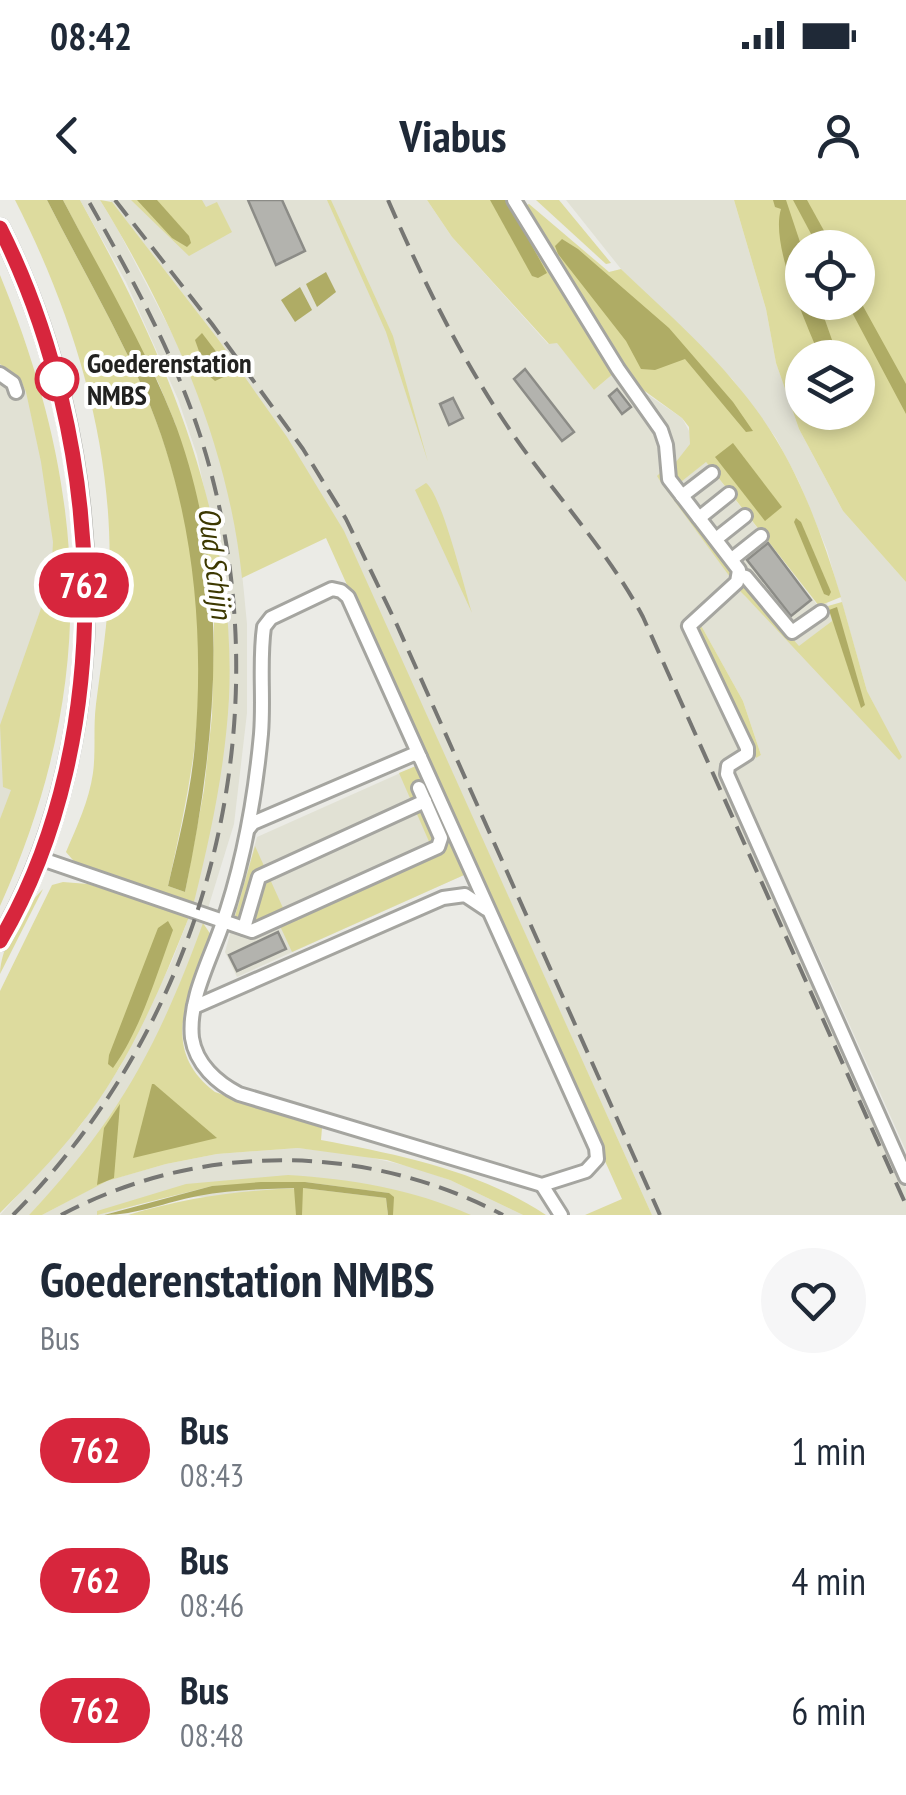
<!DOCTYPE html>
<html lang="en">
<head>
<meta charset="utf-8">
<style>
  :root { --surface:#fff; --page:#f6f6f7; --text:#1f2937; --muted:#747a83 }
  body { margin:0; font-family:"PT Sans Narrow",sans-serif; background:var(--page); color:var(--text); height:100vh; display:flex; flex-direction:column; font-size:38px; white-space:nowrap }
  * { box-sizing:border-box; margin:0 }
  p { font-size:32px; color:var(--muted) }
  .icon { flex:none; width:55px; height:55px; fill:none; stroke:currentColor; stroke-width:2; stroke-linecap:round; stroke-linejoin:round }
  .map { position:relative; height:1015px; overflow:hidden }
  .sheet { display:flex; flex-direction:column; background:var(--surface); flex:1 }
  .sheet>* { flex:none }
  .badge { padding:0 20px; border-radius:32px; font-size:35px; line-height:65px }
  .tools { position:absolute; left:785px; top:30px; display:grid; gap:20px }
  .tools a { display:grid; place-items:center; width:90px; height:90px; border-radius:50%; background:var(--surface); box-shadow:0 5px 15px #0003; font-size:50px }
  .map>.badge { position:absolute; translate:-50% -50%; box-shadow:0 0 0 5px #fff }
  .round { display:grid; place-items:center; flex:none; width:105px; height:105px; border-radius:52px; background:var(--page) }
  .headline { display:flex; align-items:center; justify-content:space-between; height:170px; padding:0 40px }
  h1 { font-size:48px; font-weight:700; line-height:75px }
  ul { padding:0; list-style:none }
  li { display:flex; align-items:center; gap:30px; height:130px; padding:0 40px }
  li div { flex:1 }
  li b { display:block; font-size:38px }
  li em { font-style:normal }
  li .badge { min-width:110px; font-weight:700; text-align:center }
  .status { display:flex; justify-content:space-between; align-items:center; height:70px; padding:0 50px; background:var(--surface); direction:ltr }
  .status svg { height:28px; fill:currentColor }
  header { display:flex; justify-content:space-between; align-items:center; height:130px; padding:0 40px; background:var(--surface); font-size:45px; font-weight:700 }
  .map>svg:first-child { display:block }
  .built { fill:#e1e1d4 }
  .green { fill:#dddb9e; fill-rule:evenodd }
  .water { fill:#afac65 }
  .building { fill:#b3b3ae; stroke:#8c8c87; stroke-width:2.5 }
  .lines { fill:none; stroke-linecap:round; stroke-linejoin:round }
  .minor-casing { stroke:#a5a5a0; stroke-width:18 }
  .major-casing { stroke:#a5a5a0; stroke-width:22 }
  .minor { stroke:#fff; stroke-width:12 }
  .major { stroke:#fff; stroke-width:18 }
  .rail { stroke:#767673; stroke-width:4; stroke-dasharray:20 10; stroke-linecap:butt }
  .line-casing { stroke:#fff; stroke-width:22 }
  .line { stroke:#d7263d; stroke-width:15 }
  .stop-dot { fill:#fff; stroke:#d7263d; stroke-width:5 }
  .labels { text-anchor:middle; stroke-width:8; stroke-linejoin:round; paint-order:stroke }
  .stop-label { font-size:28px; font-weight:bold; fill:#222220; stroke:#fffffe; text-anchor:start }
  .water-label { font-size:30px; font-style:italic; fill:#3c3800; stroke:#fffffe }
</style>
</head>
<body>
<div class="status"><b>08:42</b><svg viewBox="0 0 49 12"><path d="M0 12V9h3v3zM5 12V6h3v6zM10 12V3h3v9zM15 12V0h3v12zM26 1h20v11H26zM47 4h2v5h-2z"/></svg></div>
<header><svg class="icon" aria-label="back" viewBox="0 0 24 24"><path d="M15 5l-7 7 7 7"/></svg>Viabus<svg class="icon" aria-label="person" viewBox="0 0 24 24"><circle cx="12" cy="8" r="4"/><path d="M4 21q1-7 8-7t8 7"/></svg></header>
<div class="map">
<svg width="906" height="1015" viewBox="0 0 906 1015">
  <rect width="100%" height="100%" fill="#ebebe6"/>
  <g class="built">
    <polygon points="80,0 100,0 118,30 174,137 200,196 214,239 230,296 240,352 247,424 247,513 234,624 200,734 165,821 137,877 104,928 67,975 29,1015 0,1015 80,926 120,867 172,761 189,717 194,702 227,439 224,380 197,255 178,199 126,82"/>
    <polygon points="110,0 427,0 452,37 548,144 557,142 594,190 621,167 644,192 682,218 706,262 818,406 827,403 832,421 799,447 742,382 745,396 901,557 867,491 827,350 799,282 776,238 733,180 621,69 566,0 734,0 766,109 776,163 799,229 843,311 906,382 906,951 820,759 735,582 735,570 739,566 761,555 743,501 698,420 729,384 682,423 742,548 740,553 719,565 906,988 906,1015 652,1015 343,331 218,139"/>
    <polygon points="0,103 26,174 60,357 0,678"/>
    <polygon points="416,566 464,675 237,777 225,752 257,637"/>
    <polygon points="298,948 360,955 416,968 450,980 523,1015 460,1015 170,995 104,1015 42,1015 106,981 166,964 217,954"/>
  </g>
  <g class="green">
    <path d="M15,0H47C79,63 116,126 144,191C192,301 210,431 194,551C188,596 178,641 168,686L185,692L204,590L212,516L214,422L175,223L158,182L63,0H80C166,155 237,317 229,498C225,568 211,634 194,702L78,666L66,652C77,626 89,601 93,573C96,550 93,528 96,504C101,464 108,423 109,383C115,249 75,118 15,0Z"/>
    <path d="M100,0L112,2L218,139L287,237L344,331L652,1015H585L622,999L326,338L242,378C228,242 171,116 100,0Z"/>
    <polygon points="131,0 202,0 206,7 217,2 232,32 189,56"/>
    <polygon points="327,0 331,0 393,136 428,262 386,132"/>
    <polygon points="427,0 510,0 614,173 594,190 557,143 549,144 452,37"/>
    <polygon points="536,0 559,0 611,63 606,64"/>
    <path d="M734,0H906V382L843,311L799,229L776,163L766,109ZM802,48H858V102H802ZM802,158H858V212H802Z"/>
    <path d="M529,4L609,72L621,69C667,113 717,156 755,208C797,264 821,331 841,397L819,406L706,262L677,285L672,267L690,244L689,227L682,218L635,184L523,7Z"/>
    <path d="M0,75C90,294 98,488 0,706V619L11,590L3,587L0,525L51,380L53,342L41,262L26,192L20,178L0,164Z"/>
    <polygon points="660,273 733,371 733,381 662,284 657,276"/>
    <path d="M426,283C442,295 464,387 472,413L415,290Z"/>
    <polygon points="742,382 799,446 832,421 828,406 842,402 867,491 902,557 899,560 745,396 737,388"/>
    <polygon points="698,420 743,501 761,555 756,558 696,434"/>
    <polygon points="416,566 464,675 292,752 275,715 251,725 234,720 255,646 288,719 434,653 399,573"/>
    <path d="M63,682L88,684L189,717C160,790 128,866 78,928C54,959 27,986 0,1013V791L52,685Z"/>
    <path d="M43,689L0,774C0,747 24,708 43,689Z"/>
    <path d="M203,723L211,735C191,790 156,848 215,892L322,928L321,940C400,955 478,970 546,1015H523L450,980L387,960L298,948L217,954L166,964L107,981L42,1015H29C118,921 159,844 203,723Z"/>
    <path d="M288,975C352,979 412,989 471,1015H393L389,993L305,982L212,986L97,1015V1011L186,984Z"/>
    <path d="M303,988L386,998L388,1015H128C187,997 242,990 303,988Z"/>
  </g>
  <g class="water">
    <path d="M47,0H63C100,71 143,143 173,218C232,370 218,535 185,692L168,686C179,639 191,592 195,544C205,424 192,302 144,191C116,126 79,63 47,0Z"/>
    <polygon points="137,0 157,0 189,36 191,43 187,47 172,38"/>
    <polygon points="490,0 507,0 547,73 538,78 532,76"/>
    <path d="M773,0H786L802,48V102L819,103L838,157H820C806,122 770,45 781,9L775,7Z"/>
    <polygon points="793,0 807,0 833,47 818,47"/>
    <polygon points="562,39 578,49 669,128 733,202 753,231 746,232 685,159 655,170 641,169 626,141 558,54 555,46"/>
    <polygon points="326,72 336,92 317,107 306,84"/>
    <polygon points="300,87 312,110 295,122 281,100"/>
    <polygon points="858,97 906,184 906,214 847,103 858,102"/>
    <polygon points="202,133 230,170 228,175 215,181 207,174 195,140"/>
    <polygon points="733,243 782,307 765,321 715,257"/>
    <polygon points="796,318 801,322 831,392 829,396 824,394 794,322"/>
    <polygon points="837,407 865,505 861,508 829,410"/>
    <path d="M168,721L173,730C156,776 141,829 113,868L108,864L109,855L158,728Z"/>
    <polygon points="152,884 154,884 217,938 133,958"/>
    <polygon points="120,904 114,978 97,985 104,928"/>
    <path d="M261,982H305L389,993L394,997L393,1015H388L386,998L303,988L302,1015H296L294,988C262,989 230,990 198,996C166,1002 137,1015 104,1015L212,986Z"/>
  </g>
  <g class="building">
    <polygon points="248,0 282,0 305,51 276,65"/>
    <polygon points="525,169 574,232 562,241 514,179"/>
    <polygon points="617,189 631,207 622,214 609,196"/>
    <polygon points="453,198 463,218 449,225 440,204"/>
    <polygon points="768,343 811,400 791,416 747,360"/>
    <polygon points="278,732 286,749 237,771 229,755"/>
  </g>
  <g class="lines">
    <g class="minor-casing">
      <g id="minor">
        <polyline points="514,0 618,169 661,230 666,245 669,279 739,370 737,382 689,426 747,548 747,554 728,566 727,574 906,977"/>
        <polyline points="0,174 13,183 16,192"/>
        <polyline points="682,296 712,273"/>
        <polyline points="699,318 729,294"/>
        <polyline points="716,339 745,316"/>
        <polyline points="732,359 761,336"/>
        <polyline points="739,375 746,377 792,432 821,412"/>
        <path d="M332,389L341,391L348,397L596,948L597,959L586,971L542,985L239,894C217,883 196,864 192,838C188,801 209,762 221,728C243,666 255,599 261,534C264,498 259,462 264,427L271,418Z"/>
        <polyline points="249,628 253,623 414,554 420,557"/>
        <polyline points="39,658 252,731 438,647 441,638 419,588"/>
        <polyline points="244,728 259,677 425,601"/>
        <polyline points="194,807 443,698 465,695 486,709"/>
        <polyline points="542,985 561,1015"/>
      </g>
    </g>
    <g class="major-casing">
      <path id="major" d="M0,28C106,239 121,532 0,741"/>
    </g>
    <use href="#minor" class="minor"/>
    <use href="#major" class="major"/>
    <g class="rail">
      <polyline points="115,0 212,124 303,249 346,319 397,425 660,1015"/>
      <path d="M388,0C423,80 460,157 510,230C553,293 607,349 643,417L906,1005"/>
      <path d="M13,1015C214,812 288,504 199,232C172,150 130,75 88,0"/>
      <path d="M61,1015C199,942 364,942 503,1015"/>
    </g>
  </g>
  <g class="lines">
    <g class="line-casing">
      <path id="line" d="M0,28C105,237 121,535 0,741"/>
    </g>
    <use href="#line" class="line"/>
  </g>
  <circle class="stop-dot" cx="57" cy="179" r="20"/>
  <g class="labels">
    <g class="stop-label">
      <text x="87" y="173">Goederenstation<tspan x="87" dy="32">NMBS</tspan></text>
    </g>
    <g class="water-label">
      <text transform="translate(215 363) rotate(83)" y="10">Oud Schijn</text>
    </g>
  </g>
</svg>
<div class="tools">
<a><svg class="icon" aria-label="locate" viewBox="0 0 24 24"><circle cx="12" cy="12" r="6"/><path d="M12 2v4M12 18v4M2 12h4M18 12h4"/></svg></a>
<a><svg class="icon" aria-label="layers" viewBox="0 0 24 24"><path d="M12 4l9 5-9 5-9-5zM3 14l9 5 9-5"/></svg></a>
</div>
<b class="badge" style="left:84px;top:385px;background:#d7263d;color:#fff">762</b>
</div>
<section class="sheet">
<div class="headline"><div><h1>Goederenstation NMBS</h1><p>Bus</p></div><a class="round"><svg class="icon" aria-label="heart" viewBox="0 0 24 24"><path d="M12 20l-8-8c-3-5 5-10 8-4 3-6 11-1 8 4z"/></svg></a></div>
<ul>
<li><span class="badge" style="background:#d7263d;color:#fff">762</span><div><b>Bus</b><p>08:43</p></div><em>1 min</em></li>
<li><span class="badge" style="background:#d7263d;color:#fff">762</span><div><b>Bus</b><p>08:46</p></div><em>4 min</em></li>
<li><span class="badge" style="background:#d7263d;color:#fff">762</span><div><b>Bus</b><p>08:48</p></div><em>6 min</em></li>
</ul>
</section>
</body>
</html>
